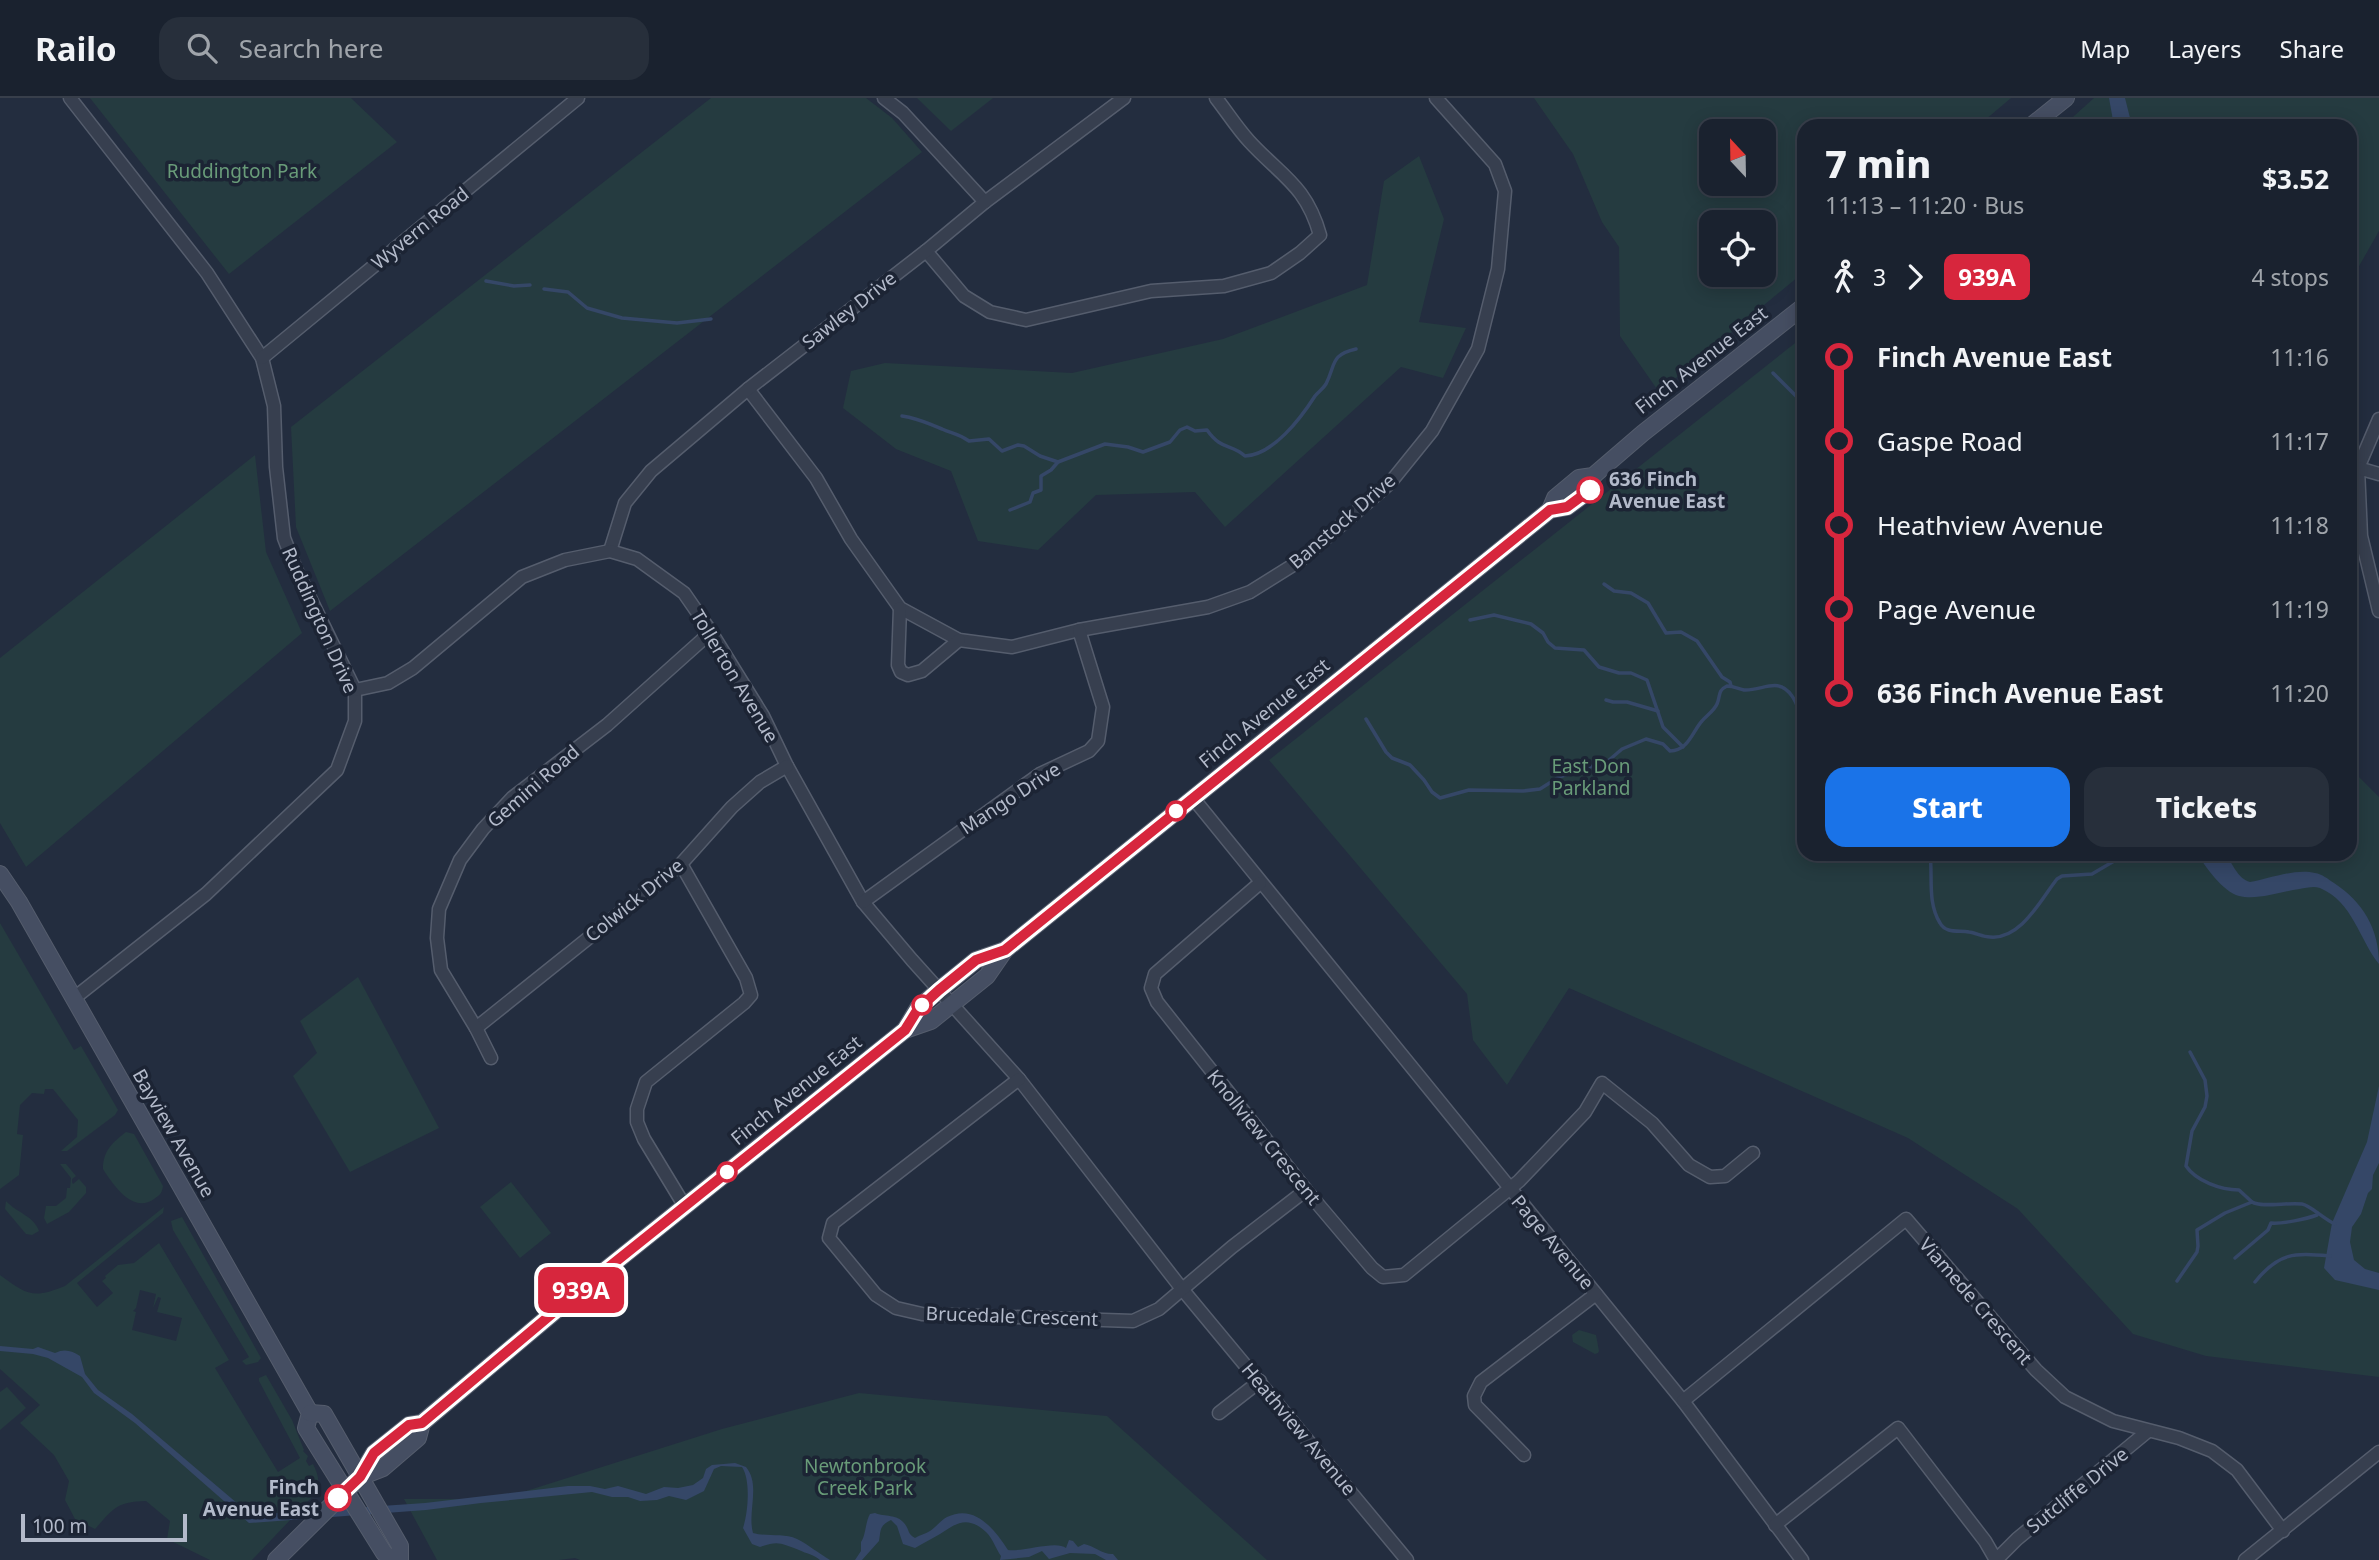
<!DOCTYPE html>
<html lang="en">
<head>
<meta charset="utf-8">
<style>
  :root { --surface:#1a222f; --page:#272f3b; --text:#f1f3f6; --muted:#9fa4aa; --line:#383f4b; --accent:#1a73e8 }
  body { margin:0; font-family:"Noto Sans",sans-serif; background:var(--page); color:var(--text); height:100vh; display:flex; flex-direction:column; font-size:26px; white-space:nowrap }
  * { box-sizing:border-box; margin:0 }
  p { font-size:23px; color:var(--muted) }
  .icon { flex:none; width:38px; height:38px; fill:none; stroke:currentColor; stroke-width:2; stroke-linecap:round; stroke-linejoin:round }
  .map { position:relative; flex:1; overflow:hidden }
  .sheet { position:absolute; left:1797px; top:21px; width:560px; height:742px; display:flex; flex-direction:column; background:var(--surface); border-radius:21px; box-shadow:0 4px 18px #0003,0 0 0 2px var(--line) }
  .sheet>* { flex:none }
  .badge { padding:0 14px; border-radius:10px; font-size:24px; line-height:46px }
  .needle { width:46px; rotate:338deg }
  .controls { position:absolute; left:1699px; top:21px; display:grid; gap:14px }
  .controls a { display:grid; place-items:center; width:77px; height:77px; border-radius:14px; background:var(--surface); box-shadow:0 4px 18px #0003,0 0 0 2px var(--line); font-size:35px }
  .scale { position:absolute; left:21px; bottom:18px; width:166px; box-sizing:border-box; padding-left:7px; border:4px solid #b3baca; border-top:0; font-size:19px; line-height:24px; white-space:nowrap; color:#b3baca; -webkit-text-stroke:5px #1c2434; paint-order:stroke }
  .map>.badge { position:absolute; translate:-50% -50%; box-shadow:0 0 0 4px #fff }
  .legs { display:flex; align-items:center; gap:10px; height:77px; padding:0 28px; font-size:23px }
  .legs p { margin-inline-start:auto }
  .overview { display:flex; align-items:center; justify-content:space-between; height:119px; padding:0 28px }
  h1 { font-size:38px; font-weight:800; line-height:52px }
  .button { display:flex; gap:14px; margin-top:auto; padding:14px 28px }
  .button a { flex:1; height:80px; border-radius:21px; background:var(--accent); color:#fff; font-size:28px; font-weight:800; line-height:80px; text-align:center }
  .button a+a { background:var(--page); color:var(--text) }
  ul { padding:0 28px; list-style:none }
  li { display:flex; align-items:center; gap:24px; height:84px; font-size:26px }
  li i { display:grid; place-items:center; width:10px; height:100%; margin:0 9px; background:currentColor }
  li i::after { content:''; width:18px; height:18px; margin:-9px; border:5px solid; border-radius:50%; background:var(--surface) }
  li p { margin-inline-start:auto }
  li:first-child i { background:linear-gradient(#0000 50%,currentColor 0) }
  li:last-child i { background:linear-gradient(currentColor 50%,#0000 0) }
  header { display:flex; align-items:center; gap:42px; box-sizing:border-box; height:98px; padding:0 35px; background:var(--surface); border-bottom:2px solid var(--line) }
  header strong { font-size:33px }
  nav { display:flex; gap:38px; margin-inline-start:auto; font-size:24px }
  .search { width:490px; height:63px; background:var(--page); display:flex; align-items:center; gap:18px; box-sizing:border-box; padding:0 24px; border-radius:21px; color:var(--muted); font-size:26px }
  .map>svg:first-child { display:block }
  .green { fill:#253b40; fill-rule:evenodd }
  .water { fill:#354767 }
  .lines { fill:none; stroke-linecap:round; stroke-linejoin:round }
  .stream { stroke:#354767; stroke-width:3.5 }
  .minor-casing { stroke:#555d6d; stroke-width:15 }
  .secondary-casing { stroke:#555d6d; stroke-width:18 }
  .minor { stroke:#373f4f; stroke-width:12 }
  .secondary { stroke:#454e62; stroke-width:16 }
  .line-1-casing { stroke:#fff; stroke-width:16 }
  .line-1 { stroke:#d7263d; stroke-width:10 }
  .stop-1-dot { fill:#fff; stroke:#d7263d; stroke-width:3.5 }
  .labels { text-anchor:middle; stroke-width:7; stroke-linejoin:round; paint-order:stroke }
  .park-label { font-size:19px; fill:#699c79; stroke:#1c2434 }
  .street-label { font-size:19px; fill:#b3baca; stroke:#1c2434 }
  .stop-label { font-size:19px; font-weight:bold; fill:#b3baca; stroke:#1c2434; text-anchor:start }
</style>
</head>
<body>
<header>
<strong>Railo</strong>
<div class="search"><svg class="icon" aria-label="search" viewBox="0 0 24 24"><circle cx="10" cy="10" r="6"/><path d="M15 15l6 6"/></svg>Search here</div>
<nav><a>Map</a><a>Layers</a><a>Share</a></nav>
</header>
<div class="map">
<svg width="2379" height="1462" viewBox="0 0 2379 1462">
  <rect width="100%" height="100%" fill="#232d3f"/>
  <g class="green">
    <polygon points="90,0 351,0 397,44 229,176"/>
    <polygon points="711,0 866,0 892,20 922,54 330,513 296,429 291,329"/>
    <polygon points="917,0 993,0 951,33"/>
    <path d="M1534,0H2011L1978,28H1804V174L1659,294L1620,238L1619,149L1602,124L1573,56ZM1712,33H1764V86H1712ZM1712,124H1764V177H1712Z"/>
    <polygon points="2094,0 2379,0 2379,133 2350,184 2350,28 2063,28"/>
    <polygon points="1419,58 1444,121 1419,224 1466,230 1443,280 1401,269 1225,429 1195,394 1096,397 1038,452 978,443 951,373 896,351 843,310 851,273 885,265 1072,275 1223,241 1367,187 1384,83"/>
    <polygon points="1804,238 1804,756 2350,756 2350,670 2379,699 2379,1279 2206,1258 2133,1236 2018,1111 1908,1040 1569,890 1507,987 1473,942 1467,896 1269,662"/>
    <polygon points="255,357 266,454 302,535 26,769 0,725 0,560"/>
    <polygon points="0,825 74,952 81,948 118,1012 115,1017 67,1053 61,1053 77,1039 78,1022 53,991 45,991 44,996 32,995 20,1007 17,1036 23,1037 19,1077 0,1091"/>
    <polygon points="358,879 439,1030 350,1074 293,978 317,955 300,923"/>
    <path d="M126,1034L134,1036L163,1088C162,1095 160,1097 154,1101C133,1116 114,1088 103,1071C103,1053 112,1045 126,1034Z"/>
    <polygon points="60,1066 66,1066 76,1078 72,1081 72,1084 73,1086 79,1081 86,1089 86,1095 69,1114 47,1126 44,1120 46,1108 56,1108 66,1100 67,1090 70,1090 71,1080"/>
    <polygon points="511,1084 551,1135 520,1160 480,1109"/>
    <path d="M6,1103C17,1115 34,1118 39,1133L32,1137L26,1136L5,1111Z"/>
    <path d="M164,1109L163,1115L77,1185L97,1209L113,1195L102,1183L106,1180L105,1178L118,1167L134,1165L159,1145L229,1262L215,1270L278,1374L300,1360L259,1283V1280L266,1277L292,1322L304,1352L303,1353L308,1358L306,1363L309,1368L313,1366C319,1378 321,1387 313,1398L252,1462H210L167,1441L170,1423L146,1403C116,1404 114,1410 95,1431L75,1421L65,1402L69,1383L54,1357L20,1325L40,1307L0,1271V1177C27,1197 33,1201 65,1188ZM140,1192L156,1196L153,1210L158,1199L161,1200L157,1214L182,1220L176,1243L132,1232L136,1214L133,1213L136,1210Z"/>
    <polygon points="182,1119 261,1260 258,1264 246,1267 242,1263 249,1259 173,1132 171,1123"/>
    <polygon points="1579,1232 1596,1237 1599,1253 1598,1255 1595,1256 1573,1244 1572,1237"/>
    <polygon points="7,1289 26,1310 0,1332 0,1294"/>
    <polygon points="859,1295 1107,1318 1267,1462 580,1462 575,1460 559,1462 437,1462 404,1401 501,1401 722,1331"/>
  </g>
  <g class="water">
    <polygon points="2109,0 2125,0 2132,28 2114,28"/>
    <path d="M2197,756H2226C2232,765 2238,781 2250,784C2269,781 2295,770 2315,775C2322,776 2328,781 2334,785C2363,804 2379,831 2379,866C2359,841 2353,804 2320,790C2312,787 2302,791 2293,792C2277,795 2256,802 2239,798C2223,794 2206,769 2197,756Z"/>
    <polygon points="2379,988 2379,1065 2373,1077 2372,1091 2368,1095 2361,1116 2352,1129 2350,1144 2354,1162 2365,1171 2379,1175 2379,1192 2335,1182 2324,1170 2332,1125 2367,1044"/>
    <path d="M0,1248L33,1251L38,1249L55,1255C65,1250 72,1253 80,1258L85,1276L98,1292L132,1316L251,1417L425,1405L568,1388H590L605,1391L618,1388L646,1396L664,1389L678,1390L693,1387L703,1380L706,1371L712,1367L735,1365L746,1369C761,1387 747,1414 753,1435C767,1439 783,1435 797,1441C809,1447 818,1455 830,1462H820C813,1456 807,1456 799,1452C782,1446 779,1442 760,1449L752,1446L743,1430C748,1415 751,1382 742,1369L721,1368L714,1371L704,1393L686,1402L669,1398L657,1402L640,1403L628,1399H612L592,1394L481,1405L426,1412L249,1425L135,1325L94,1295L82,1279L48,1260L33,1256L0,1253Z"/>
    <path d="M875,1415C885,1419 897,1416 904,1425C910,1432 907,1436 915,1440C920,1437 925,1436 930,1433C936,1429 941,1422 947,1419C975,1405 995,1432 1008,1452C1024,1454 1056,1442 1066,1450L1069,1442L1073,1443L1078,1449L1084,1446C1094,1448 1104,1457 1113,1456L1118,1462H1106L1095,1456L1070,1455L1049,1461L1042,1453L1029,1459L1000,1462L1001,1458C996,1451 992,1439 986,1434C967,1417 957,1425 940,1436C932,1441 923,1445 915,1450L903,1446L897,1428L891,1422C879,1428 881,1432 879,1443L862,1462H855L861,1453V1444C866,1437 865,1425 870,1416Z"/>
  </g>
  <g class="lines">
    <g class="stream">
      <polyline points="2350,48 2350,56"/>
      <polyline points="486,183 514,188 530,187"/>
      <polyline points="544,191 568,194 587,210 622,220 677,225 711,221"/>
      <polyline points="1773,275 1804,306"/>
      <path d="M902,318C921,321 926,325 942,331C953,336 958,335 969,343L989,341L1002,353L1018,347L1024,348L1040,358L1058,364"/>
      <path d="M1010,412L1030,404L1033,395L1041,392V378L1051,372L1058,364L1105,346L1128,349L1143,354L1170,344L1180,332L1187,329L1195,333L1207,332C1222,353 1230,345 1245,358C1273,357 1301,320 1315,298C1318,294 1323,291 1326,286C1336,266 1330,257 1356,251"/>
      <polyline points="1604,486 1614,493 1631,495 1648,505 1666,535 1681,534 1697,543 1722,579 1730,584 1731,588"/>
      <polyline points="1470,522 1494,517 1531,526 1543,535 1548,544 1555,550 1584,552 1599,569 1619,575 1631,575 1647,582 1663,629 1683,649"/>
      <polyline points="1606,602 1613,604 1627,604 1658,613"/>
      <path d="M1366,621L1386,654L1392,660L1410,667L1424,682L1432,694L1440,700L1469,692L1523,693L1540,691L1559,679L1608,663L1622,651L1646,641L1663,646L1670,653C1689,652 1692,634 1702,623C1706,618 1714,613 1717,606C1721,597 1717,593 1727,588C1733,588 1739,591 1744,592C1763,593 1778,578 1792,598C1798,606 1799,616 1804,624"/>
      <path d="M1930,756C1933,779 1927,804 1940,825C1946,836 1959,832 1969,834C1976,835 1983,839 1990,839C2021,842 2041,801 2057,781L2062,778L2092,776L2126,756"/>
      <polyline points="2129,756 2140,759 2184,759 2206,763"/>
      <path d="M2190,954L2205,982L2207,998L2205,1009L2192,1033L2186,1068C2196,1083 2221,1092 2239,1092L2252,1104"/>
      <path d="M2235,1160L2268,1132L2271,1125C2283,1126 2306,1121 2317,1117"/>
      <path d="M2177,1183L2197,1154L2198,1148L2197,1132L2225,1115L2252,1104C2262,1110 2288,1104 2302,1106C2310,1107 2325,1122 2335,1126"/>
      <path d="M2255,1184C2279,1154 2294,1155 2330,1158"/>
    </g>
    <g class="minor-casing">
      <g id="minor">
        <polyline points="70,0 207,175 262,260 274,308 276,369 284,440 296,471 355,592 355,623 337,672 206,796 73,901"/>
        <polyline points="884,0 903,15 985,104"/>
        <path d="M926,153L964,198L990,214L1026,222L1151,193L1224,188L1271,175L1300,155L1320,137C1306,87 1281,78 1249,43C1237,30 1227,14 1216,0"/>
        <polyline points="262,260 578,0"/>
        <polyline points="748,291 816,380 851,441 900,510 959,542 1012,549 1079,532 1208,509 1250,494 1298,464 1390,385 1432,333 1478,251 1498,171 1505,93 1495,66 1436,0"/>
        <polyline points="2379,321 2358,370 2361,438 2379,513"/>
        <polyline points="2358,370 2379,376"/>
        <polyline points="610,453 625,405 651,373 748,291 926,153 985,104 1124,0"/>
        <polyline points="900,510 898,567 901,574 908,577 922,573 959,542"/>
        <polyline points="355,592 388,585 413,570 522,479 565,462 610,453 637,461 684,495 711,534 763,618 787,668 863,804 912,862 1019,981 1182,1191 1407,1462"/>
        <polyline points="1193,700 1683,1303 1802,1462"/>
        <polyline points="681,766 746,880 751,897 744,905 646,984 637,1011 637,1024 644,1041 684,1107"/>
        <polyline points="1260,785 1155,876 1151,890 1157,904 1306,1092 1372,1170 1383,1179 1404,1177 1519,1083 1585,1014 1602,985 1652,1025 1689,1067 1710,1079 1725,1078 1753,1055"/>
        <polyline points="863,804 1040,676 1089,653 1098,643 1103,609 1079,532"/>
        <polyline points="476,930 681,766 732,709 760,684 787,668"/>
        <polyline points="491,960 476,930 441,872 437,840 439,811 460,762 483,731 512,700 607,627 711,534"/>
        <polyline points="1019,981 833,1125 829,1140 876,1197 896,1210 922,1216 1133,1223 1159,1211 1232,1149 1306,1092"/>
        <polyline points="1683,1303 1906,1121 2036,1272 2065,1299 2113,1323 2179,1340 2212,1353 2237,1372 2283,1433"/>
        <polyline points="1219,1315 1260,1283"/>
        <polyline points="1524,1357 1475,1307 1474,1298 1481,1284 1596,1196"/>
        <polyline points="1775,1427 1898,1330 1985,1443 1996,1462 2017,1441 2148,1333"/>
        <polyline points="2245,1462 2379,1354"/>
      </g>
    </g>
    <g class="secondary-casing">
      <g id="secondary">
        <polyline points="2031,28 2066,0"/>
        <polyline points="1550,412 1555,400 1579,380 1593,378 1643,335 1804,208"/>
        <polyline points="0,776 19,804 310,1315 306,1330 384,1455 393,1462"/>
        <polyline points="905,932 918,910 939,892 976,862 1005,852"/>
        <polyline points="310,1315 324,1316 400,1448 400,1462"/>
        <polyline points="360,1379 383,1370 418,1340 422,1325"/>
        <polyline points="276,1462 360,1379 374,1355 409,1327 422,1325 579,1193 905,932 931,923 987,878 1005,852 1550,412 1567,409 1590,392 1593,378"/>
      </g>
    </g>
    <use href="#minor" class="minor"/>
    <use href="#secondary" class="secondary"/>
  </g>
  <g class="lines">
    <g class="line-1-casing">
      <polyline id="line-1" points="338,1400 360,1379 374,1355 409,1327 422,1325 579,1193 905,932 918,911 939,892 976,862 1005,852 1550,412 1567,409 1590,392"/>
    </g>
    <use href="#line-1" class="line-1"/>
  </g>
  <g class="stop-1-dot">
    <circle cx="1590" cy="392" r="12"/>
    <circle cx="1176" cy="713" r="9"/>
    <circle cx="922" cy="907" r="9"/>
    <circle cx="727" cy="1074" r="9"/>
    <circle cx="338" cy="1400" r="12"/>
  </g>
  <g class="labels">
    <g class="park-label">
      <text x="242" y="80">Ruddington Park</text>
      <text x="1591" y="675">East Don<tspan x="1591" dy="22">Parkland</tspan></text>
      <text x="865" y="1375">Newtonbrook<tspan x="865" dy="22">Creek Park</tspan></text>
    </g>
    <g class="street-label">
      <text transform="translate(420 130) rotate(-39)" y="7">Wyvern Road</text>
      <text transform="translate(849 212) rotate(-38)" y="7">Sawley Drive</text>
      <text transform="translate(1701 262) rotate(-38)" y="7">Finch Avenue East</text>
      <text transform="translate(1342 423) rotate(-41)" y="7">Banstock Drive</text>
      <text transform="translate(320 522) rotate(66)" y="7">Ruddington Drive</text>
      <text transform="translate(735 578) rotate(59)" y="7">Tollerton Avenue</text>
      <text transform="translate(1264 615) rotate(-39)" y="7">Finch Avenue East</text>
      <text transform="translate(533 688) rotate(-41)" y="7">Gemini Road</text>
      <text transform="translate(1010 700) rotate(-33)" y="7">Mango Drive</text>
      <text transform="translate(634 802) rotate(-39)" y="7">Colwick Drive</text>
      <text transform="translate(796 992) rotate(-39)" y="7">Finch Avenue East</text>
      <text transform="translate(174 1035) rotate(60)" y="7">Bayview Avenue</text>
      <text transform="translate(1264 1039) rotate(51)" y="7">Knollview Crescent</text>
      <text transform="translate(1553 1144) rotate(50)" y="7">Page Avenue</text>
      <text transform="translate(1976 1203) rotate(49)" y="7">Viamede Crescent</text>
      <text transform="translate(1012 1218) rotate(2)" y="7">Brucedale Crescent</text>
      <text transform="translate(1299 1331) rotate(50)" y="7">Heathview Avenue</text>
      <text transform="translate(2077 1392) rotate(-39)" y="7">Sutcliffe Drive</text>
    </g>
    <g class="stop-label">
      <text x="1609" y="388">636 Finch<tspan x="1609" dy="22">Avenue East</tspan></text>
      <text x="319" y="1396" text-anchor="end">Finch<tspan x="319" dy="22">Avenue East</tspan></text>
    </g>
  </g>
</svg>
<div class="controls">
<a><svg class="needle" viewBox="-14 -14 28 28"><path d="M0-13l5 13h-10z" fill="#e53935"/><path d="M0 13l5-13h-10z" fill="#9fa4aa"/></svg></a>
<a><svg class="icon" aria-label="locate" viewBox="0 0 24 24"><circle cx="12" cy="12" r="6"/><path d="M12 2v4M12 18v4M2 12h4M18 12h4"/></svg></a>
</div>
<div class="scale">100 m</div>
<b class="badge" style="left:581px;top:1192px;background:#d7263d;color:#fff">939A</b>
<section class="sheet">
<div class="overview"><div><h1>7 min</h1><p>11:13 – 11:20 · Bus</p></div><b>$3.52</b></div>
<div class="legs"><svg class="icon" aria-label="walk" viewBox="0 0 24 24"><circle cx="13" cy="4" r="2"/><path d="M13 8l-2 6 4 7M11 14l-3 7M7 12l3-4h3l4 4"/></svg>3<svg class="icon" aria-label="forward" viewBox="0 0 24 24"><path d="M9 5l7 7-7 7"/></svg><b class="badge" style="background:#d7263d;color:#fff">939A</b><p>4 stops</p></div>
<ul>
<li><i style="color:#d7263d"></i><b>Finch Avenue East</b><p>11:16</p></li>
<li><i style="color:#d7263d"></i><span>Gaspe Road</span><p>11:17</p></li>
<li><i style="color:#d7263d"></i><span>Heathview Avenue</span><p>11:18</p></li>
<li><i style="color:#d7263d"></i><span>Page Avenue</span><p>11:19</p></li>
<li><i style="color:#d7263d"></i><b>636 Finch Avenue East</b><p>11:20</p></li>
</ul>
<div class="button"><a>Start</a><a>Tickets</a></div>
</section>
</div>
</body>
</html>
